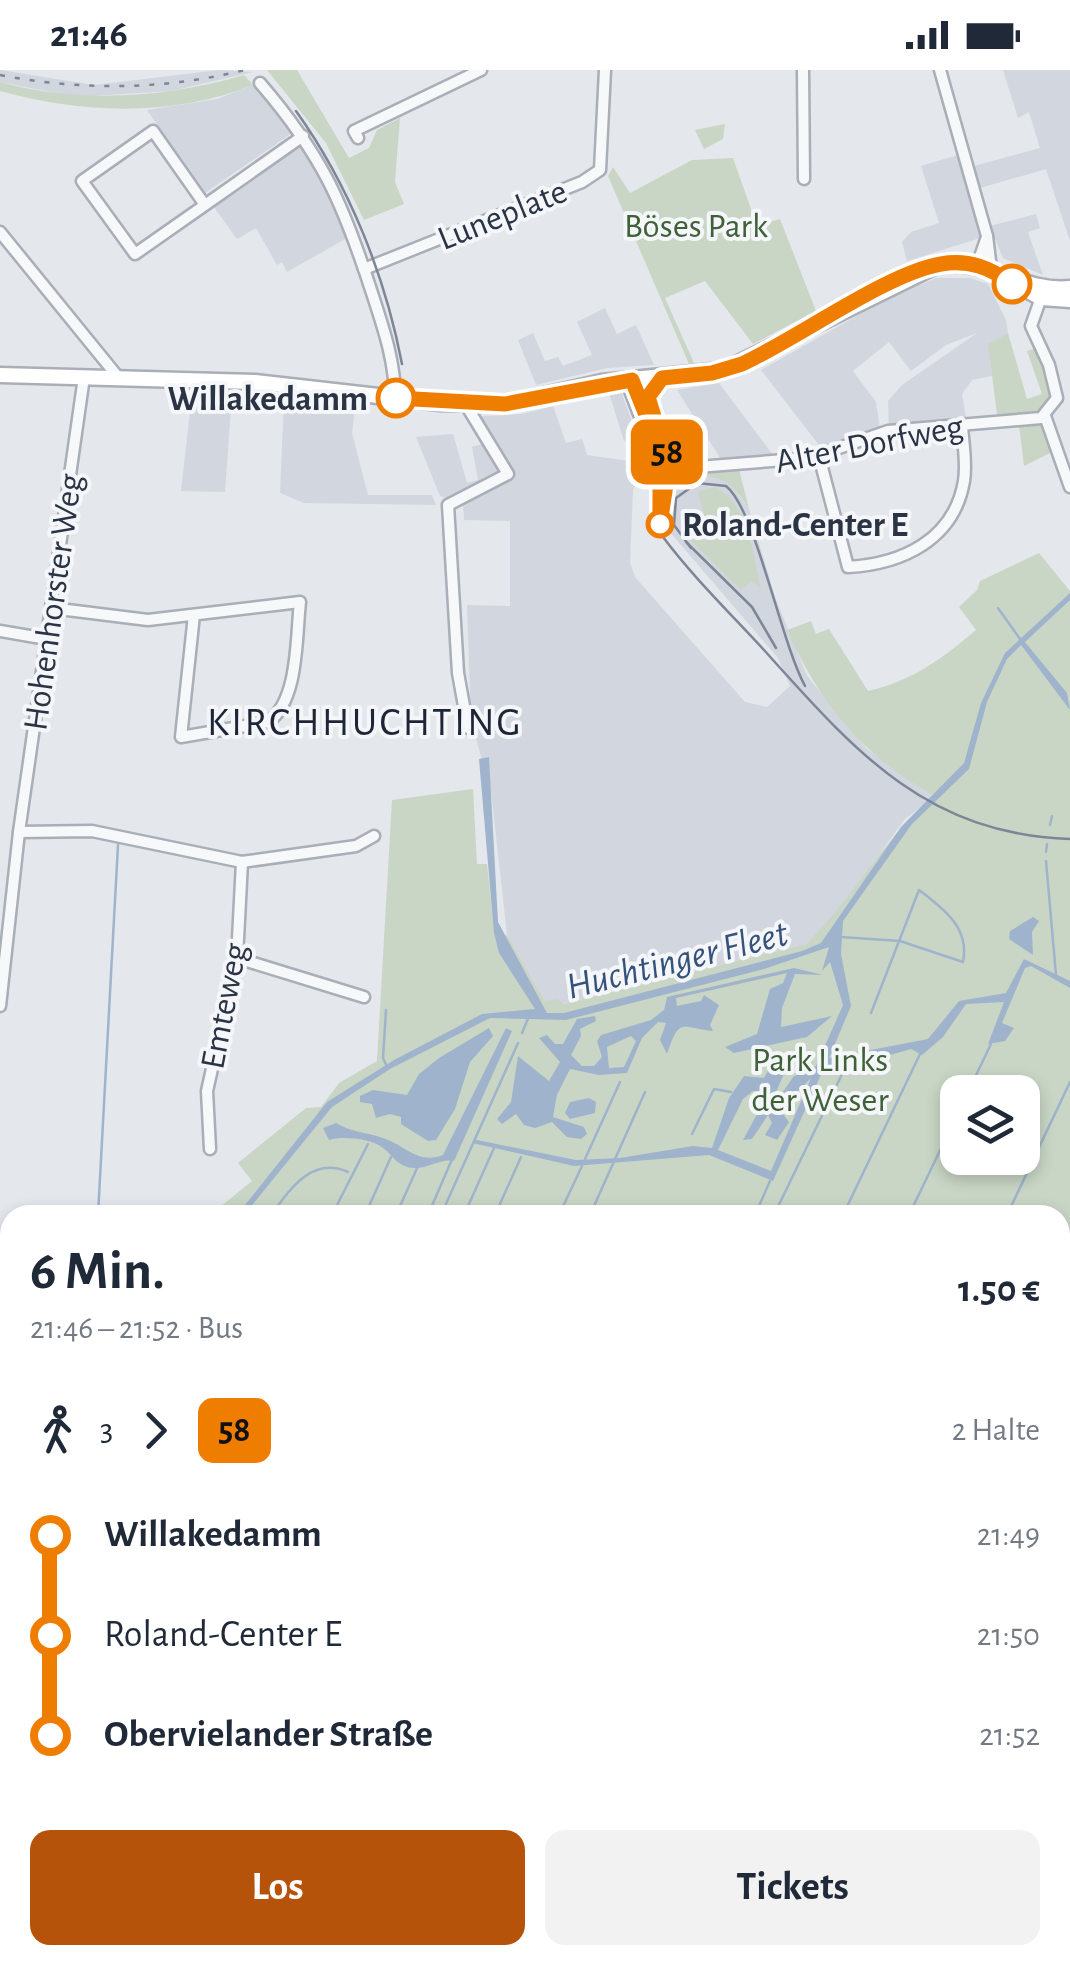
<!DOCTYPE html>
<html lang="de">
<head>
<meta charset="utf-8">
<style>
  :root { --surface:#fff; --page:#f2f2f3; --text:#1f2937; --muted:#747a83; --accent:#b45309 }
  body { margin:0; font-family:"Alegreya Sans",sans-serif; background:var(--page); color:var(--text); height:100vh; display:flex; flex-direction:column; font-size:38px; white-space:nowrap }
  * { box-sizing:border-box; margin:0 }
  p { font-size:32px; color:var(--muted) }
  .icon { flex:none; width:55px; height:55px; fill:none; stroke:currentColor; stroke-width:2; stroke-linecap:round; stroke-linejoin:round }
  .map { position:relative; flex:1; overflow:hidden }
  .drawer { position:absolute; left:0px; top:1135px; width:1070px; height:760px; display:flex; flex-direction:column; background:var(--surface); border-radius:30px 30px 0 0; box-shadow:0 5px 15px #0003 }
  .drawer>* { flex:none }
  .badge { padding:0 20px; border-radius:15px; font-size:35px; line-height:65px }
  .tools { position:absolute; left:940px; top:1005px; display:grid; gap:20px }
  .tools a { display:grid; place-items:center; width:100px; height:100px; border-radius:20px; background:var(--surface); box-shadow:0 5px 15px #0003; font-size:50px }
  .map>.badge { position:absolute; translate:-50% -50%; box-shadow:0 0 0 5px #fff }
  .legs { display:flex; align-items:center; gap:15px; height:110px; padding:0 30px; font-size:32px }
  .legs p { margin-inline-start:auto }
  .summary { display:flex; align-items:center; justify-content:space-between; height:170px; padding:0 30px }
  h1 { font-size:55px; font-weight:700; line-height:75px }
  .action { display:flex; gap:20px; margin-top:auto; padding:20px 30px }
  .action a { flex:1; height:115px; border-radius:20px; background:var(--accent); color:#fff; font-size:40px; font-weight:700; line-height:115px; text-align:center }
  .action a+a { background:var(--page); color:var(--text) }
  ul { padding:0 30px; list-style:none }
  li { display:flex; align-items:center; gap:35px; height:100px; font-size:38px }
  li i { display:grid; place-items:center; width:15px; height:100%; margin:0 12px; background:currentColor }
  li i::after { content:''; width:25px; height:25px; margin:-12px; border:8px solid; border-radius:50%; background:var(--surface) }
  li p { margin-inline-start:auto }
  li:first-child i { background:linear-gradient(#0000 50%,currentColor 0) }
  li:last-child i { background:linear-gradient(currentColor 50%,#0000 0) }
  .status { display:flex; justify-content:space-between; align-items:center; height:70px; padding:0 50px; background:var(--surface); direction:ltr }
  .status svg { height:28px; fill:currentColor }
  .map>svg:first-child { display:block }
  .built { fill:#d2d6de; fill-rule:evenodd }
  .green { fill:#c9d6c5; fill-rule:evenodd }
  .water { fill:#9fb4cc; fill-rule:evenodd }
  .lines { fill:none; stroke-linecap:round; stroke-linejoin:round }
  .stream { stroke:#9fb4cc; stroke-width:2.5 }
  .minor-casing { stroke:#a9aeb7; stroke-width:15 }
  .secondary-casing { stroke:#a9aeb7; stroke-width:19 }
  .minor { stroke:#f7f8fa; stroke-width:10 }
  .secondary { stroke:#fff; stroke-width:14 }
  .tram { stroke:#7d8696; stroke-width:2.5 }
  .rail { stroke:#7d8696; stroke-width:2.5; stroke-dasharray:5 10; stroke-linecap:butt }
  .line-1-casing { stroke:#fff; stroke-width:22 }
  .line-1 { stroke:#ef7d00; stroke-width:15 }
  .stop-1-dot { fill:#fff; stroke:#ef7d00; stroke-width:5 }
  .labels { text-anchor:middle; stroke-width:8; stroke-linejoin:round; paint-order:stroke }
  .street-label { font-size:35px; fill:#2b3445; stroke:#f4f6f9 }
  .park-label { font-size:35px; fill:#3f6138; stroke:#f4f6f9 }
  .stop-label { font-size:35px; font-weight:bold; fill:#2b3445; stroke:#f4f6f9; text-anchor:end }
  .water-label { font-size:38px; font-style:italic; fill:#34527a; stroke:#f4f6f9 }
  .quarter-label { font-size:40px; letter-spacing:2.5px; fill:#1d2536; stroke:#f4f6f9 }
</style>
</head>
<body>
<div class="status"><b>21:46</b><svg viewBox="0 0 49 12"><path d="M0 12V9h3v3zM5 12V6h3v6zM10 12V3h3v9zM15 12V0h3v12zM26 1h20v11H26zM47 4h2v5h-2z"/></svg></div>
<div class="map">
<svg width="1070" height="1895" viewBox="0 0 1070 1895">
  <rect width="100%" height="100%" fill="#e4e7ec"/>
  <g class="built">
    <polygon points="0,0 94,15 220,0 253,2 171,21 76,27 0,12"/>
    <polygon points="1003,0 1070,0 1070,171 1046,99 980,118 974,96 1040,78 1029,42 1018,48"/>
    <polygon points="253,15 292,63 205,123 147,40 217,29"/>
    <polygon points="302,75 324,112 347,168 287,202 282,192 277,195 256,158 237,169 214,137"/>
    <polygon points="958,85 980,168 907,191 902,172 911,162 939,153 921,96"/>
    <polygon points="1036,144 1040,158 1028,162 1043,205 1003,188 990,156"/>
    <polygon points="937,208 970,208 988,214 1006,250 1008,263 989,274 992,306 972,310 962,324 966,347 889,359 888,331 902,315 977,263 946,275 911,301 889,272 853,301 876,332 880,358 822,379 761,300 892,226"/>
    <polygon points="605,238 617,264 636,255 654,295 607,298 536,315 518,270 533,263 545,291 558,287 563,296 592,285 577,252"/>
    <polygon points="719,313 773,385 722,391 677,320"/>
    <polygon points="621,321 637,366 624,371 609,323"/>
    <polygon points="192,324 232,325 225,422 181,421"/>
    <polygon points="284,331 355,339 352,363 368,425 432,425 436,435 304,433 280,423"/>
    <path d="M553,336L566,373L582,369L587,385L643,393L632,403L641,406L633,420L630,492L635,507L745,632L767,637L790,616L778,588L663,454L672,423L683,413L712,406L729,411L749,439L775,527L807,606L867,679L935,726L905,749L832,849L806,874L562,934L545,931L507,865L491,721L471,651L467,535L510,536V451L464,450L463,433L440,426L416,367L453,364L467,413L478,410L472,377L482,374L465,347L522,344ZM708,459L759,517L752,510L742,519L686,465Z"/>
  </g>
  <g class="green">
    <polygon points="267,0 297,0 349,88 369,78 377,60 400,48 395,112 404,134 364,150 326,73"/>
    <path d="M244,5L253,15C172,47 84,44 0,21V12C80,34 165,28 244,5Z"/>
    <polygon points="725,54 723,69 704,79 695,60"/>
    <polygon points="733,88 757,156 780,149 816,241 753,274 705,211 665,228 694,293 689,294 608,106 613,97 630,123 692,90"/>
    <path d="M1008,263L1027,329L1042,324L1027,281L1036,278L1053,326C1040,350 1022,345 997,344L988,274Z"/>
    <polygon points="1040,353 1052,382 1024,396 1019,355"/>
    <path d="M739,399L749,439C733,411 711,396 680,415L679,403Z"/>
    <path d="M715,417C749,434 753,485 761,519L752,511L741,520L685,465L708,459L698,422Z"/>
    <path d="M1039,483L1070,521V1895H0V1256H10V1885H1060V1145H210L252,1111L238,1093L306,1038L321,1037L339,1013L377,991L392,730L473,719L477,794H487L495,868L507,865L545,931L558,929L563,934L806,874C855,827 883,767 935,726C865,689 818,631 787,560L811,551L816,564L829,559L868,621C912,611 942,589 976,560L959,537L977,520L980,511ZM958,1022H1022V1088H958Z"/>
  </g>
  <g class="water">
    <path d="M1070,523V530L1025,572L1067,623L1070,640L1021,575L1007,589L987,632L969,699L912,754L843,851L841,884L851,936L829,988L928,969L959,931L1006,923L1024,889L1070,911V918L1031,896L1025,898L1002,953L1014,958L1005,971L988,974L1004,932L966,934L943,967L922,985L911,979L848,997L824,998L773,1111L709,1085L574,1096L472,1073L477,1070L576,1090L620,1088L693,1076L712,1078L729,1028L744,1006L764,1008L774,989L784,988L786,999L776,1022L781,1025L793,1007L816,996L843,935L830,892L822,901L829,877L764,899L566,950L490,948L390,999L332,1037L244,1145H237L327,1032L394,990L482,944L535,939L499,883L494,863L479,689L489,687L498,852L547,943H564L802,881L821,873L901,757L964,693L981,633L1005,583ZM811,1008L771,1101L718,1080L743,1029L753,1021H758L762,1035L743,1070L752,1069L768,1045L772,1053L765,1065L777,1070L789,1052L780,1040Z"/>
    <polygon points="1033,847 1039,851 1032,862 1033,885 1009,869 1010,861"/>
    <path d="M794,898L823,905L795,904L782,938L781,957L832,946L807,967L734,983L725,977L757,964L770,919L783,913L787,903L676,928L677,936L701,931L704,925L719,935L710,955L713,961C679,957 680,947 667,984L660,970L666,953L658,952L642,968L627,1003L599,1005L570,999L557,1025L553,1047L584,1057L587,1064L581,1069L567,1067L552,1052L535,1058L524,1055L516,1044L502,1054L497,1049L511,1032L518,986L549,1011L560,992L539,968L547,965L555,974H563L577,949L595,946L596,951L580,959L581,966L571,985L582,996H594L602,987L597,971L601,965L651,950L664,940L667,927ZM631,966L636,971L624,997L609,998L607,977Z"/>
    <polygon points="489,958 493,966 470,992 455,1039 436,1070 428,1071 401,1054 401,1047 390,1044 376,1048 372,1034 360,1032 360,1026 373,1020 407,1025 419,1004 439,988"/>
    <path d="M506,958L512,961L454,1091C441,1088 429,1098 415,1098C398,1098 393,1085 383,1078C371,1068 341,1066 329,1070L323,1058L336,1053C353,1063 366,1062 383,1068C405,1075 418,1095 443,1085Z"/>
    <polygon points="589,1028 596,1032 595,1043 570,1049 565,1043 570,1032"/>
    <polygon points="889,1885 994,1885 911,1888 877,1895"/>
  </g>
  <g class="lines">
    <g class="stream">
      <polyline points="998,538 1020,569"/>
      <polyline points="1050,755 1052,746"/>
      <polyline points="1046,782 1047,774"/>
      <polyline points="1046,791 1056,905"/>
      <path d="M841,867L900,871L963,892C970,858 944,839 919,820L871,943"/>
      <polyline points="386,940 383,988 387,997"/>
      <polyline points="522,963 529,946"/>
      <polyline points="968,1022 991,974"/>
      <polyline points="692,1064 714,1019 731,1022"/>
      <polyline points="1022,1079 1035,1085"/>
      <polyline points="585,1089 620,1012"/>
      <polyline points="98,1145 118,775"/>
      <path d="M271,1145C290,1119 312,1086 348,1102"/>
      <polyline points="332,1145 368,1074"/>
      <polyline points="365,1145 391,1087"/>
      <polyline points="396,1145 418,1096"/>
      <polyline points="428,1145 453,1087"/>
      <polyline points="441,1145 518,973"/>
      <polyline points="464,1145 494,1078"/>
      <polyline points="495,1145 521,1087"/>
      <polyline points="559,1145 582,1096"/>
      <polyline points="590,1145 645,1022"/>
      <polyline points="755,1145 770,1111"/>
      <polyline points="774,1145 845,998"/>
      <polyline points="843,1145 920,984"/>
      <polyline points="909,1145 958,1043"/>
      <polyline points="1007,1145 1070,1012"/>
      <polyline points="1060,1232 1070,1212"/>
      <polyline points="0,1267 10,1267"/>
      <polyline points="1060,1522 1070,1500"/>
      <polyline points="1060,1531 1070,1539"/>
      <polyline points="1060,1547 1070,1555"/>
      <polyline points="1060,1651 1070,1631"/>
      <polyline points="0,1715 10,1724"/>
      <polyline points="1064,1853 1070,1841"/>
      <polyline points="673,1885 690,1895"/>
      <polyline points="315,1895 320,1885"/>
      <polyline points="423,1895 428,1885"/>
      <polyline points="516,1895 546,1885"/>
      <polyline points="749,1895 754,1885"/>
      <polyline points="815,1895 820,1885"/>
    </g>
    <g class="minor-casing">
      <g id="minor">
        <polyline points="803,0 804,109"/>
        <polyline points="940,0 987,166 991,199"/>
        <path d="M260,13C322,85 343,133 372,223C383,257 395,291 395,328"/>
        <polyline points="358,68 354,61 481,0"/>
        <polyline points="205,135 135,184 82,111 153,61 205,135 303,66"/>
        <polyline points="0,162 118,307"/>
        <polyline points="977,195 987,167"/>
        <polyline points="364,199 582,112 600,100 605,0"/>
        <polyline points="662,309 649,327 665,375"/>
        <polyline points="626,310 650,373 644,394"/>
        <polyline points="466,335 508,404 448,435 458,603 468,658"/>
        <polyline points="1045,346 1070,417"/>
        <path d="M819,386L848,497C902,494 954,470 964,411C967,393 963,374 962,355"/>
        <polyline points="669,395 685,398 810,388 888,361 1041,348 1057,328 1049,295 1031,256 1043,222"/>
        <path d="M51,538L148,550L300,532C296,566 299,631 268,652L181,667L194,545"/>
        <polyline points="0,561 47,569"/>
        <polyline points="19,762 92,761 242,792 356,776 374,766"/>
        <polyline points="237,888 364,927"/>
        <polyline points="0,936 19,762 84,307"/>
        <polyline points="210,1079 207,1021 237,888 242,792"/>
      </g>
    </g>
    <g class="secondary-casing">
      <g id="secondary">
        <polyline points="1003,207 1041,228 1070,230"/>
        <path d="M0,305L255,312L440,333L505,334L602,312L724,300L940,194C986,189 1025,223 1070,218"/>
      </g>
    </g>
    <use href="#minor" class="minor"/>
    <use href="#secondary" class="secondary"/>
    <g class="tram">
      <path d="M296,41C349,115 385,205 402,294"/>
      <path d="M638,333C646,353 656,372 659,394C662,420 651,442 663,467C693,507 730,543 764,580C854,680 925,764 1070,769"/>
      <polyline points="686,472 752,537 776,578"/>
      <path d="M691,478L674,455L676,428L697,413L726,416C756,440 780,570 805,616"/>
    </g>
    <path class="rail" d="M0,5C83,21 163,20 245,0"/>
  </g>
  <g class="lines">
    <g class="line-1-casing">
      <path id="line-1" d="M396,328L505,334L632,310L660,380V454L669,395L648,327L662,308L712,303L742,294C797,269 887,203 941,194C969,189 991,198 1012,214"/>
    </g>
    <use href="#line-1" class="line-1"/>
  </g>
  <g class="stop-1-dot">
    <circle cx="1012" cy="214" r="18"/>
    <circle cx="396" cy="328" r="18"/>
    <circle cx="660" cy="454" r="12"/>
  </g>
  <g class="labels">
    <g class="street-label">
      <text transform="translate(502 144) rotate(-22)" y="12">Luneplate</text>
      <text transform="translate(869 373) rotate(-11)" y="12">Alter Dorfweg</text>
      <text transform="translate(52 532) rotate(-82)" y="12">Hohenhorster Weg</text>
      <text transform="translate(223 936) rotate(-79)" y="12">Emteweg</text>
    </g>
    <g class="park-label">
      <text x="696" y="167">Böses Park</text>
      <text x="820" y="1001">Park Links<tspan x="820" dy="40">der Weser</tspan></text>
    </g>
    <g class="stop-label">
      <text x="368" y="340">Willakedamm</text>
      <text x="682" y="466" text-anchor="start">Roland-Center E</text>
    </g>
    <g class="water-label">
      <text transform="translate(677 889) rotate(-14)" y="13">Huchtinger Fleet</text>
    </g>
    <g class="quarter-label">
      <text x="365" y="665">KIRCHHUCHTING</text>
    </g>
  </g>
</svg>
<div class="tools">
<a><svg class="icon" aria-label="layers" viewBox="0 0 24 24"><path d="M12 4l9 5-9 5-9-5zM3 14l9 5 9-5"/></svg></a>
</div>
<b class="badge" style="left:667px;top:382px;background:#ef7d00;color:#111">58</b>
<section class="drawer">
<div class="summary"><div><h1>6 Min.</h1><p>21:46 – 21:52 · Bus</p></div><b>1.50 €</b></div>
<div class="legs"><svg class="icon" aria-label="walk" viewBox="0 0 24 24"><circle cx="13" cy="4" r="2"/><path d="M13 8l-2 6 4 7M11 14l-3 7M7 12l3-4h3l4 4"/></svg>3<svg class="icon" aria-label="forward" viewBox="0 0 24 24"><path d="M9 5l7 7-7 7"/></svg><b class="badge" style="background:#ef7d00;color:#111">58</b><p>2 Halte</p></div>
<ul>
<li><i style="color:#ef7d00"></i><b>Willakedamm</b><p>21:49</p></li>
<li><i style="color:#ef7d00"></i><span>Roland-Center E</span><p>21:50</p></li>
<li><i style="color:#ef7d00"></i><b>Obervielander Straße</b><p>21:52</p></li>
</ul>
<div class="action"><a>Los</a><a>Tickets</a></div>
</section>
</div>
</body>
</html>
